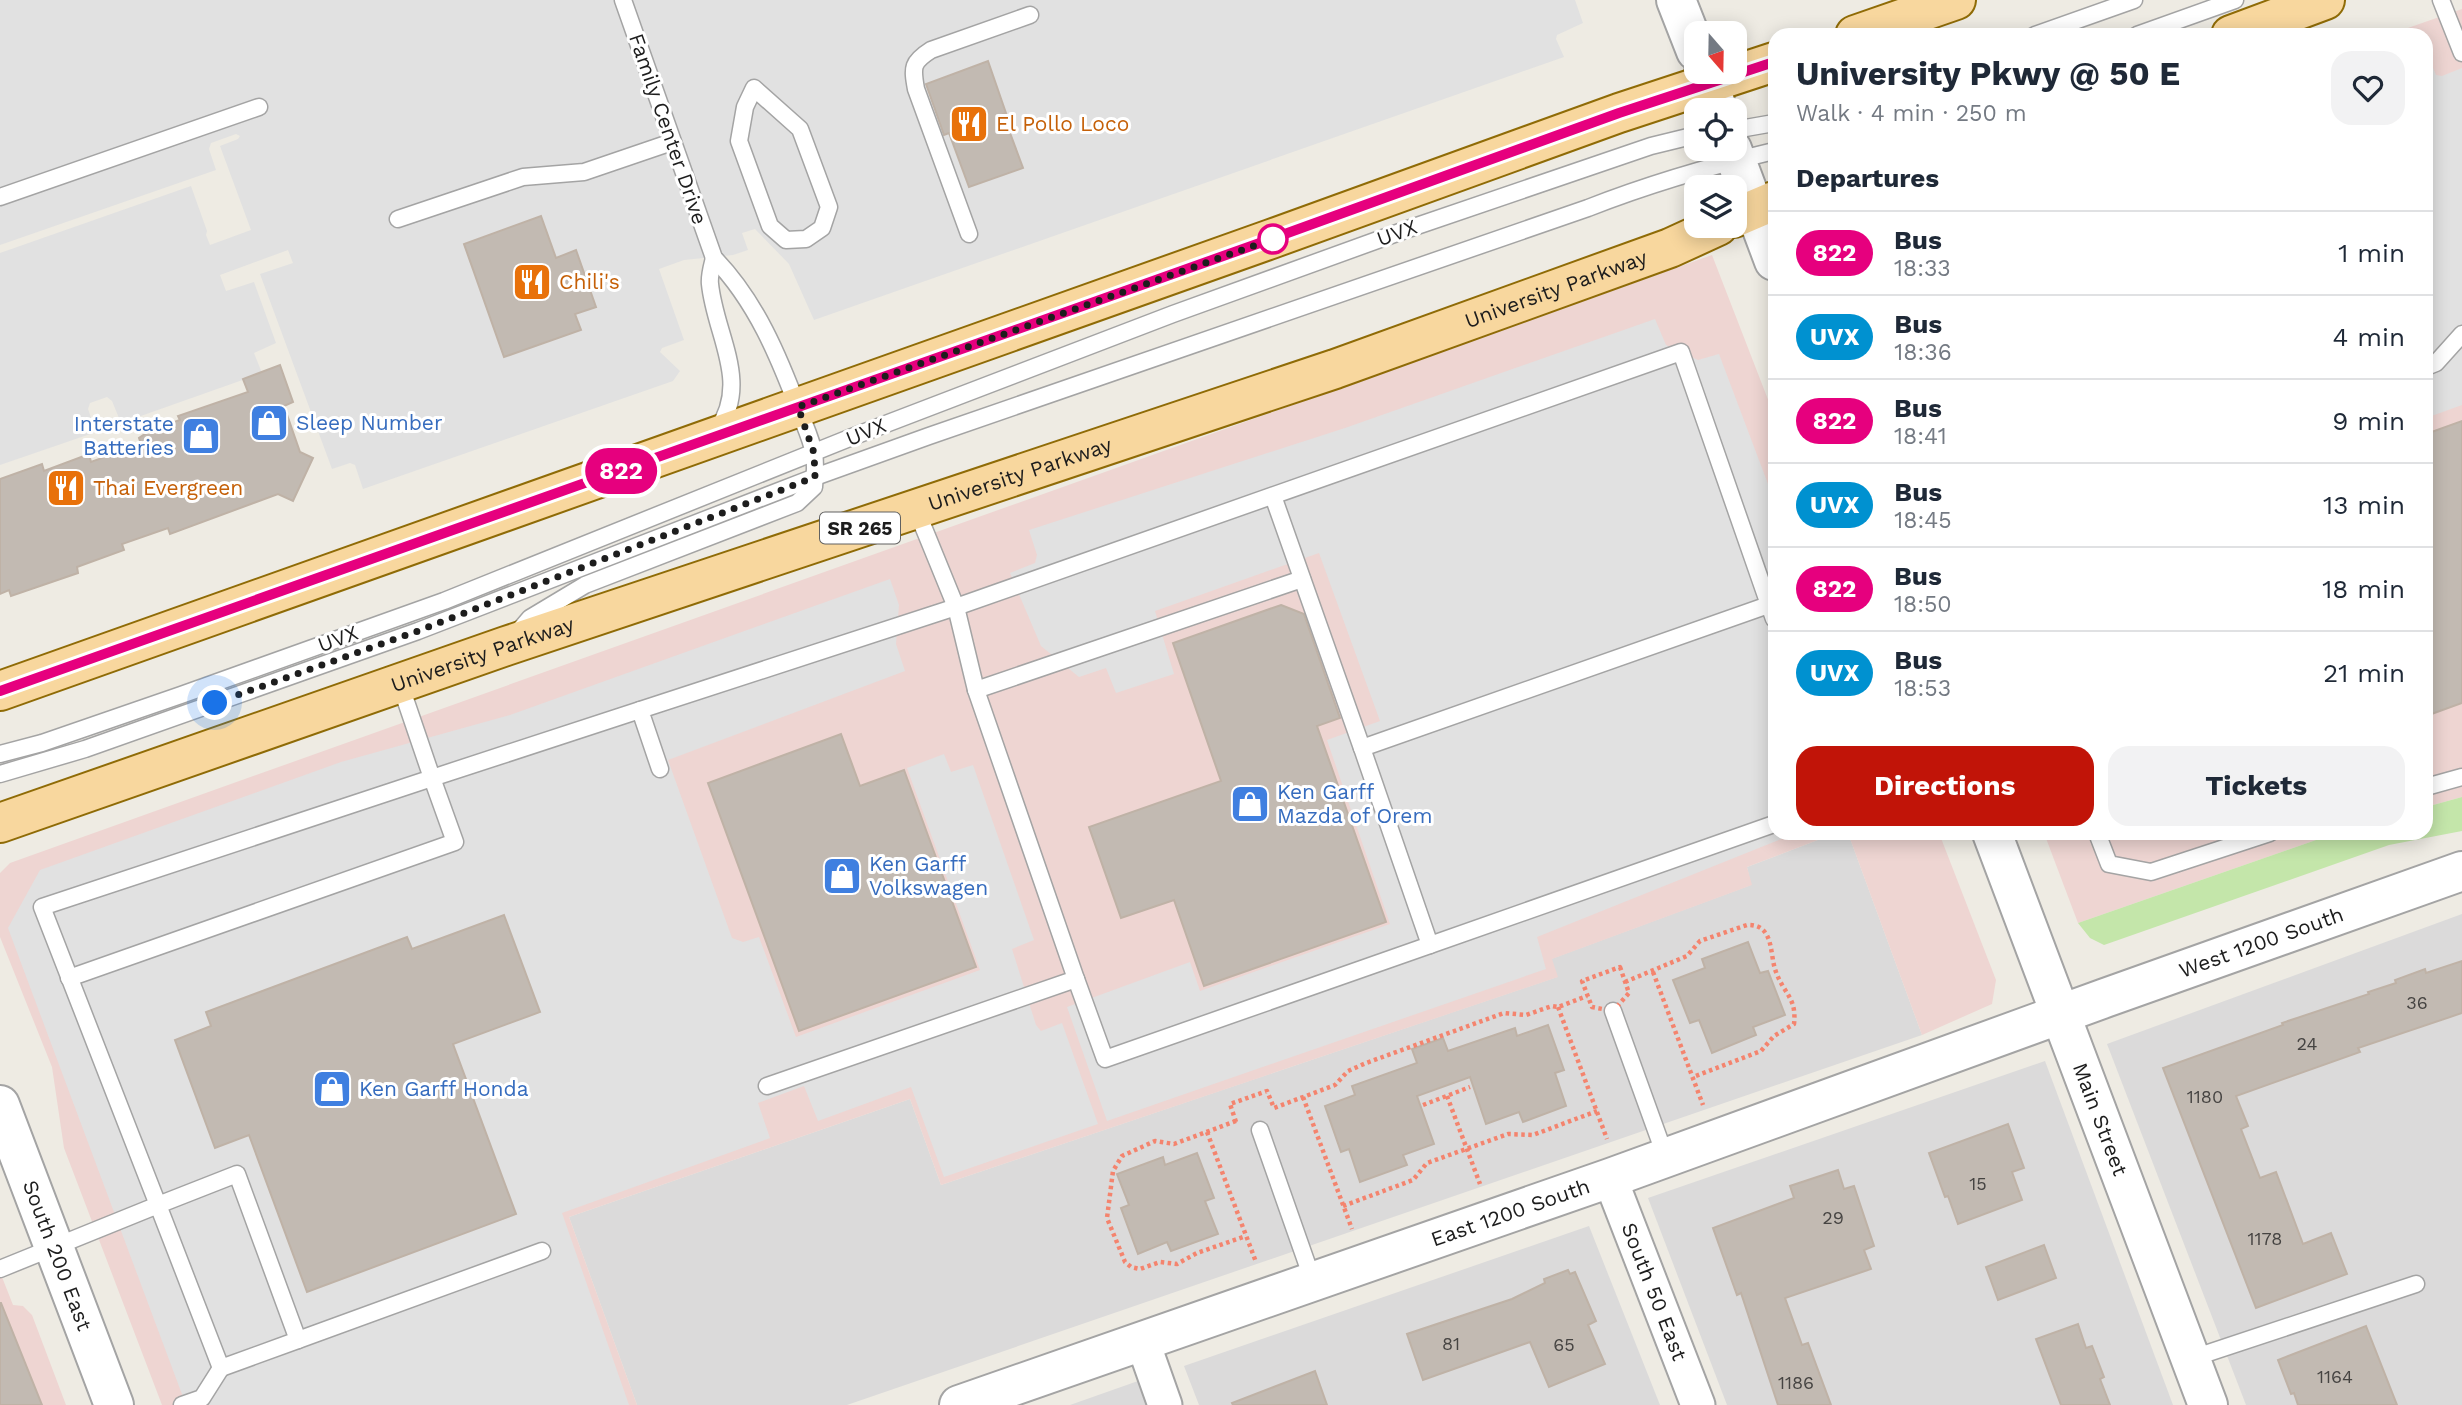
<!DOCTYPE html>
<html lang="en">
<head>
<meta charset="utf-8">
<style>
  :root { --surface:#fff; --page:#f2f2f3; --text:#1f2937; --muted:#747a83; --line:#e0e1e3; --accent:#c11408 }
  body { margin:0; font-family:"Work Sans",sans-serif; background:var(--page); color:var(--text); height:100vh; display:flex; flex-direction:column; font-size:26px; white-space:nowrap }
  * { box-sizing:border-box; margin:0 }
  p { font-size:23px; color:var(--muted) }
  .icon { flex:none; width:38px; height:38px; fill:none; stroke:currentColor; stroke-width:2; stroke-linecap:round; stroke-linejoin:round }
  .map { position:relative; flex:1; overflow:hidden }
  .drawer { position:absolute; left:1768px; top:28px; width:665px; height:812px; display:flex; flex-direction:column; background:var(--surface); border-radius:21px; box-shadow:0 4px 18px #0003 }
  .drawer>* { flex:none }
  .badge { padding:0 14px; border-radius:23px; font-size:24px; line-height:46px }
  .needle { width:46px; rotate:160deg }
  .fabs { position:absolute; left:1684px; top:21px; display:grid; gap:14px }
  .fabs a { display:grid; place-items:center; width:63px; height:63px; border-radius:14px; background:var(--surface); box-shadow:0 4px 18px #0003; font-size:35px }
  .you { position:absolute; width:35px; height:35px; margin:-18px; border:5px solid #fff; border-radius:50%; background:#1a73e8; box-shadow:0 0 0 10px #1a73e833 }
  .map>.badge { position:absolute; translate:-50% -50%; box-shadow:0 0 0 4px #fff }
  h2 { padding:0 28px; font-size:26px; line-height:63px }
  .round { display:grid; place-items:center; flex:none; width:74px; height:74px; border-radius:21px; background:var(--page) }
  .summary { display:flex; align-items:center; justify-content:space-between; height:119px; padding:0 28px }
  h1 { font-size:33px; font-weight:700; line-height:52px }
  .button { display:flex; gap:14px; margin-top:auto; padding:14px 28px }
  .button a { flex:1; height:80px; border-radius:21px; background:var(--accent); color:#fff; font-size:28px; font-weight:700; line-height:80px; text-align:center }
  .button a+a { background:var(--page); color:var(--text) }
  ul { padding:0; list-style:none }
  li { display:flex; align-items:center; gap:21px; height:84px; padding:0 28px; border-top:2px solid var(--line) }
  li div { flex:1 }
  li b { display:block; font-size:26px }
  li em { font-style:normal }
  li .badge { min-width:77px; font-weight:700; text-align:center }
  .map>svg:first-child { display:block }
  .residential { fill:#dbdada }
  .commercial { fill:#eed5d2 }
  .grass { fill:#c4e6aa }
  .parking { fill:#e1e1e1 }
  .building { fill:#c2bab2; stroke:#bfb2a6; stroke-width:2 }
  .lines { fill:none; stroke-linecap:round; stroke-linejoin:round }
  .service-casing { stroke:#a4a4a4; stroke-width:19 }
  .minor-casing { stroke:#a4a4a4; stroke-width:37 }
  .tertiary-casing { stroke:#a4a4a4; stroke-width:42 }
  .primary-casing { stroke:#8f6b06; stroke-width:42 }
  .path { stroke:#f4846e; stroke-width:4.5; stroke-dasharray:3.5 3.5; stroke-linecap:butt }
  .service { stroke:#fff; stroke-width:16 }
  .minor { stroke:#fff; stroke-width:33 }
  .tertiary { stroke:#fff; stroke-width:38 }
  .primary { stroke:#f8d79e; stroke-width:38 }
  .line-casing { stroke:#fff; stroke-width:16 }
  .line { stroke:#e6007e; stroke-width:10 }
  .walk { stroke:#1d1d1d; stroke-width:7; stroke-dasharray:0 12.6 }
  .stop-dot { fill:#fff; stroke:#e6007e; stroke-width:3.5 }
  .labels { text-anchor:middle; stroke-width:6; stroke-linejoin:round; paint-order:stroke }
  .number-label { font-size:18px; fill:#464442 }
  .shield { fill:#fff; stroke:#616161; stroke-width:2 }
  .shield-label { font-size:19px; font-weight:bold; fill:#1d1d1d }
  .food-label { font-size:21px; fill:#c56008; stroke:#fff; text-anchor:start }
  .street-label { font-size:21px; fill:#1d1d1d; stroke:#fff }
  .shop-label { font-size:21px; fill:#366cbe; stroke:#fff; text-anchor:start }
</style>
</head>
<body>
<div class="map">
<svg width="2462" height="1405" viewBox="0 0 2462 1405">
  <rect width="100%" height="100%" fill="#eeebe3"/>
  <g class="residential">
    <polygon points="1836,833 1848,833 1922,1035 847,1405 637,1405 569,1217 910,1099 941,1185 1557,977 1551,959 1751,885 1747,867"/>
    <polygon points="2462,914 2462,1405 2246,1405 2107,1044"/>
    <polygon points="2045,1061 2173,1405 1727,1405 1648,1198"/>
    <polygon points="1589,1226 1660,1405 1199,1405 1184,1366"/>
    <polygon points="1138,1381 1146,1405 1070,1405"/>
  </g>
  <g class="commercial">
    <polygon points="2462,9 2462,797 2426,807 2426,35 2388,35"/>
    <polygon points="1712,255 1774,415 1774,833 1836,833 1747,867 1752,885 1552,959 1558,977 941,1185 910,1099 569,1217 637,1405 162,1405 64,1148 52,1067 0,937 0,873 10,863"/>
    <polygon points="1848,833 1939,833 1996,980 1992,1004 1922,1035"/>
    <polygon points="2044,833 2336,833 2078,923"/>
    <polygon points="0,1272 13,1305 23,1306 32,1315 66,1405 0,1405"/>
  </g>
  <polygon class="grass" points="2462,797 2462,831 2389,845 2104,945 2090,938 2078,923 2336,833 2426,833 2426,807"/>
  <g class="parking">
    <polygon points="0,0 1575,0 1583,23 1557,35 1556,39 1564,57 814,320 789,264 755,229 742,233 748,250 733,255 684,260 659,269 684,340 662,348 660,352 680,371 673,381 363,489 355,465 350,463 332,469 260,274 293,263 288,250 220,275 226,291 254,282 276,343 254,353 262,373 121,423 112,401 107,397 90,403 88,409 96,432 0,465 0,253 191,186 207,231 206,235 210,245 251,230 220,146 238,139 240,136 236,134 211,143 209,149 216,170 0,245"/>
    <polygon points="2426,51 2436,75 2442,76 2462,68 2462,405 2426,418"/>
    <polygon points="1655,319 1666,345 1698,360 1719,354 1774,500 1774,556 1770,558 1774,572 1774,833 1796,833 1537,937 1546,969 1107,1121 1067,1007 1190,962 1200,991 1390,924 1327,740 1380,721 1319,553 1155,611 1174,674 1116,693 1106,668 1079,677 1041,646 1010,573 1035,563 1037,555 1029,530 1345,428"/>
    <polygon points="890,579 899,605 896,644 905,671 668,760 732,938 743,942 759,937 796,1037 980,970 907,768 944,754 951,772 973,765 1034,940 1012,949 1036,1025 1041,1031 1062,1023 1098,1124 944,1177 911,1087 818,1121 804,1086 758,1103 770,1138 562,1213 629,1405 186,1405 8,928 40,870 341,762 510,715"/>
  </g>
  <g class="building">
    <polygon points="988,61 1006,113 1003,114 1023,168 969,187 949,133 944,135 926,84"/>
    <polygon points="541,216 556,258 576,250 596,307 575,314 581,330 504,357 464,244"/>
    <polygon points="280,365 293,402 284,406 300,452 313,458 293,501 278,494 170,534 168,528 122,544 124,550 77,567 78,573 11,596 9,590 0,594 0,479 42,464 44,471 89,454 91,462 141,444 139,438 151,430 180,420 178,416 248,392 243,379"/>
    <polygon points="2462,421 2462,703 2426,716 2426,434"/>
    <polygon points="1281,605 1304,614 1340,718 1317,726 1386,922 1204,986 1174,900 1121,918 1089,827 1221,781 1173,643"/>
    <polygon points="841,734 860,786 904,770 976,967 799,1031 708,783"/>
    <polygon points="504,915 540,1012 453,1044 516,1214 307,1292 249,1135 215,1148 175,1040 211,1026 206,1012 407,937 412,949"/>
    <polygon points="1748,942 1760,973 1768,971 1785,1015 1753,1027 1756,1035 1712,1053 1699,1020 1690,1023 1673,980 1705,968 1702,959"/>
    <polygon points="2462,961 2462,1013 2358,1048 2360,1052 2236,1096 2248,1126 2241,1129 2260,1178 2276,1172 2303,1244 2331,1233 2347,1274 2256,1308 2163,1068 2283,1025 2282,1023 2369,994 2368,992 2396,983 2395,980 2425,969 2426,973"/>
    <polygon points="1548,1025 1564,1070 1555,1073 1566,1106 1523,1122 1519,1112 1486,1124 1470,1077 1417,1096 1434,1144 1403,1155 1407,1165 1360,1182 1349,1149 1341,1152 1325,1106 1355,1095 1352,1086 1417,1063 1412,1049 1443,1038 1448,1051 1515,1028 1517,1036"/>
    <polygon points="2008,1124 2024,1168 2012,1172 2022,1200 1958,1224 1948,1196 1945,1197 1929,1153"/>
    <polygon points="1197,1153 1214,1198 1205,1201 1218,1234 1171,1251 1167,1242 1138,1254 1121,1208 1129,1205 1117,1174 1163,1157 1165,1165"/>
    <polygon points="1838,1170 1844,1189 1854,1186 1874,1246 1864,1250 1871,1269 1785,1298 1802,1345 1808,1343 1831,1405 1778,1405 1741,1293 1737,1295 1713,1228 1794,1198 1790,1186"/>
    <polygon points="2044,1245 2056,1278 1998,1300 1986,1267"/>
    <polygon points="1568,1270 1570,1274 1575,1272 1596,1321 1588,1325 1605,1364 1549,1387 1530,1342 1423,1380 1407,1334 1512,1299 1545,1283 1544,1279"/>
    <polygon points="0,1303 1,1303 42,1405 0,1405"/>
    <polygon points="2078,1324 2086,1348 2092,1346 2104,1377 2100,1379 2110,1405 2061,1405 2036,1339"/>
    <polygon points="2366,1326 2397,1405 2298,1405 2294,1393 2291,1394 2278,1360"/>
    <polygon points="1315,1371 1327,1405 1233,1405 1232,1403"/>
  </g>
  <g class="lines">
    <g class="service-casing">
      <g id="service">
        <polyline points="2441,0 2462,53"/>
        <polyline points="2035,35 2134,0"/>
        <polyline points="2137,35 2235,0"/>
        <polygon points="754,88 800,129 829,207 822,228 806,239 786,240 770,226 739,141 745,107"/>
        <polyline points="1734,130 1774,123"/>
        <polyline points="0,197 259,107"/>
        <polyline points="398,219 523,177 584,172 672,142"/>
        <path d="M969,234L916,89C912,67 912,62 931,50L1030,15"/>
        <path d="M714,258C712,266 709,276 710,284C715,335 751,382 717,430"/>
        <polyline points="2426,367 2436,363 2462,334"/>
        <polyline points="1273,496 1362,748"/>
        <polyline points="916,509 956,607 1681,352 1774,619"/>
        <path d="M518,632L530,618L585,585L797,503L814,487C815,476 816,465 814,454C812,441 805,426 800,413C779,357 756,301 714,258L623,0"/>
        <polyline points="976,690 1302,579"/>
        <polyline points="0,754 42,743 181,695 444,601 857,435 1173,314 1408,229 1651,146 1696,135"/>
        <polyline points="660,769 640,710 956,607 976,690 1076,979 767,1086"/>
        <path d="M0,774L85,749L418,631L815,477L929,436L1588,208C1649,184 1711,166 1774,151"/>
        <polyline points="2426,787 2462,777"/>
        <polyline points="2097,833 2109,864 2151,872 2270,833"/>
        <polyline points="1430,945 1774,824"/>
        <polyline points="69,978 455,842 432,778 640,710"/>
        <polyline points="1076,979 1105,1059 1430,945 1362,748 1774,603"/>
        <polyline points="1613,1011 1666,1158"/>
        <polyline points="1260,1130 1313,1281"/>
        <polyline points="0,1269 158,1205 221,1368 298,1340 237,1174 158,1205 42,907 432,778 400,684"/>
        <polyline points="298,1340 542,1251"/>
        <polyline points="2190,1359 2416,1284"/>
        <polyline points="182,1405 202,1398 221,1368"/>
      </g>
    </g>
    <g class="minor-casing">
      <g id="minor">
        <path id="s1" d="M1610,1178L1698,1405"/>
        <polyline points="1142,1340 1165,1405"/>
      </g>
    </g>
    <g class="tertiary-casing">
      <g id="tertiary">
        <polyline points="1676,0 1696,51"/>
        <polyline points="1704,72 1718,110"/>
        <polyline points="1732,149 1774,261"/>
        <path id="s2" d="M1992,833L2208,1405"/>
        <path id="s3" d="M0,1105L114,1405"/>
        <path id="s4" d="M959,1405L1610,1178L2105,998L2462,871"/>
      </g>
    </g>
    <g class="primary-casing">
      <g id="primary">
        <polyline points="1855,35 1956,0"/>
        <polyline points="2231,35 2325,0"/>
        <polyline points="1734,218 1774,201"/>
        <polyline points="0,691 1271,239 1619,113 1774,62"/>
        <path id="s5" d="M0,823L506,646L1335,369L1670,248L1718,226"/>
      </g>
    </g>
    <g class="path">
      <polygon points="1620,967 1629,993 1613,1011 1592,1007 1582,981"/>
      <polyline points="1653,972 1703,1105"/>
      <path d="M1625,982L1687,956L1700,941L1747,925C1775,924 1769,954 1776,972C1784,994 1797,998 1794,1024L1774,1036L1761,1051L1693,1077"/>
      <polyline points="1558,1007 1607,1139"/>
      <polyline points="1447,1096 1480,1184"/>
      <polyline points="1303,1097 1352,1229"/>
      <polyline points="1423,1105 1470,1087"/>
      <polyline points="1236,1121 1174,1144 1155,1141 1122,1156 1113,1171 1107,1218 1125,1262 1131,1267 1140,1269 1160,1262 1177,1264 1197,1253 1246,1236"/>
      <polyline points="1236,1122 1230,1104 1267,1091 1274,1108 1335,1085 1348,1071 1366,1063 1504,1013 1526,1015 1552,1006 1558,1007 1587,996"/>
      <polyline points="1207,1132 1256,1262"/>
      <polyline points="1343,1206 1413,1180 1427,1163 1508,1134 1533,1135 1597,1111"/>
    </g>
    <use href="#service" class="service"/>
    <use href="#minor" class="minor"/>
    <use href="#tertiary" class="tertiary"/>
    <use href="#primary" class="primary"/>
  </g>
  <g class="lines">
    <g class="line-casing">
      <polyline id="line" points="0,691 1271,239 1619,113 1774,62"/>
    </g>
    <use href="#line" class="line"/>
    <polyline class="walk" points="215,703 418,631 815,477 814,453 798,407 1273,239"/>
  </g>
  <defs>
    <g id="restaurant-square" transform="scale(2.0125)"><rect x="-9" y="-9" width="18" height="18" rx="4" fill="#e8710a" stroke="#fff"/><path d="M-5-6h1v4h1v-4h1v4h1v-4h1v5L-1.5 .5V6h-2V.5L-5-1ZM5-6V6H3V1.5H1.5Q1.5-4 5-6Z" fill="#fff"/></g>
    <g id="shop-square" transform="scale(2.0125)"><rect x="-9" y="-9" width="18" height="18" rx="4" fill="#3f7fe0" stroke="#fff"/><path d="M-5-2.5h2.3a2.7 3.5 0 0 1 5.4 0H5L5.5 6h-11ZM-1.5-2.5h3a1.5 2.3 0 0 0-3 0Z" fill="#fff"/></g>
  </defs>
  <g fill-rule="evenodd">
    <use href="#restaurant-square" x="969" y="124"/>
    <use href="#restaurant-square" x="532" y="282"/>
    <use href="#shop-square" x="269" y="423"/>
    <use href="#shop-square" x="201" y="436"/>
    <use href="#restaurant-square" x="66" y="488"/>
    <use href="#shop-square" x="1250" y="804"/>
    <use href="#shop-square" x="842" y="876"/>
    <use href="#shop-square" x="332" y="1089"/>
  </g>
  <circle class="stop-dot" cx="1273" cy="239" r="14"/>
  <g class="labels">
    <g class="number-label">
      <text x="2417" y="1009">36</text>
      <text x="2307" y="1050">24</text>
      <text x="2205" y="1103">1180</text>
      <text x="1978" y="1190">15</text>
      <text x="1833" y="1224">29</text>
      <text x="2265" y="1245">1178</text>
      <text x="1451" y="1350">81</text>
      <text x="1564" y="1351">65</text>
      <text x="2335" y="1383">1164</text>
      <text x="1796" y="1389">1186</text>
    </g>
    <rect class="shield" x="820" y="512.5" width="80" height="31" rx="5"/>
    <g class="shield-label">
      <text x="860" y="535">SR 265</text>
    </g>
    <g class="food-label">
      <text x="996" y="131">El Pollo Loco</text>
      <text x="559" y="289">Chili's</text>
      <text x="93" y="495">Thai Evergreen</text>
    </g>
    <g class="street-label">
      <text transform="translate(668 129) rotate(71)" y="7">Family Center Drive</text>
      <text transform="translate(1397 233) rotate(-20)" y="7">UVX</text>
      <text dy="7" stroke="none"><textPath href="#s5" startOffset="1645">University Parkway</textPath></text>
      <text transform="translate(866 432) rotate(-22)" y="7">UVX</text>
      <text dy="7" stroke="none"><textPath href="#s5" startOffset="1078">University Parkway</textPath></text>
      <text transform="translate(338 639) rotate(-20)" y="7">UVX</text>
      <text dy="7" stroke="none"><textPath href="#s5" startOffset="511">University Parkway</textPath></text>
      <text dy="7" stroke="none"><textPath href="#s4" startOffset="1382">West 1200 South</textPath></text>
      <text dy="7" stroke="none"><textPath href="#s2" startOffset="306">Main Street</textPath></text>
      <text dy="7" stroke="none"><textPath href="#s4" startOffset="584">East 1200 South</textPath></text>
      <text dy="7" stroke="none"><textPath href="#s3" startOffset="161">South 200 East</textPath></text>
      <text dy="7" stroke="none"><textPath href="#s1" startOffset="122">South 50 East</textPath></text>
    </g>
    <g class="shop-label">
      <text x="296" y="430">Sleep Number</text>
      <text x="174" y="431" text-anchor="end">Interstate<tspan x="174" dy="24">Batteries</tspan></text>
      <text x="1277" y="799">Ken Garff<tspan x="1277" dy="24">Mazda of Orem</tspan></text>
      <text x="869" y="871">Ken Garff<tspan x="869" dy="24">Volkswagen</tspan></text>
      <text x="359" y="1096">Ken Garff Honda</text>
    </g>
  </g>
</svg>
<div class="fabs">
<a><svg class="needle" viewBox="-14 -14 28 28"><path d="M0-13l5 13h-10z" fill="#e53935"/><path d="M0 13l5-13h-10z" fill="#747a83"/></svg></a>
<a><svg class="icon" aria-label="locate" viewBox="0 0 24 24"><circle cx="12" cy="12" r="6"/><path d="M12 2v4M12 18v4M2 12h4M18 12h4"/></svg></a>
<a><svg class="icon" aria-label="layers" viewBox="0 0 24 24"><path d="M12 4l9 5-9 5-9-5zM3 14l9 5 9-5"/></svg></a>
</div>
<div class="you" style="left:215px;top:703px"></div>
<b class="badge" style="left:621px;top:471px;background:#e6007e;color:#fff">822</b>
<section class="drawer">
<div class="summary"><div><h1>University Pkwy @ 50 E</h1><p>Walk · 4 min · 250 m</p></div><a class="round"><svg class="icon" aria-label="heart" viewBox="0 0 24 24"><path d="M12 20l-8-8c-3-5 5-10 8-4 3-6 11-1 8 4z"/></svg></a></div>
<h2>Departures</h2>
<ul>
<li><span class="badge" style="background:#e6007e;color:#fff">822</span><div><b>Bus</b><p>18:33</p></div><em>1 min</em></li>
<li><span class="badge" style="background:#0091d0;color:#fff">UVX</span><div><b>Bus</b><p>18:36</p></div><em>4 min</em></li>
<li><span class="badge" style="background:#e6007e;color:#fff">822</span><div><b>Bus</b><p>18:41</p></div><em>9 min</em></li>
<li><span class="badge" style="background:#0091d0;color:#fff">UVX</span><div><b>Bus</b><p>18:45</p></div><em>13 min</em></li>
<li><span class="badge" style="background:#e6007e;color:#fff">822</span><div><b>Bus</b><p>18:50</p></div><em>18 min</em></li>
<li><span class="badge" style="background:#0091d0;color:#fff">UVX</span><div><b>Bus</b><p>18:53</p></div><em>21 min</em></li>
</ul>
<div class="button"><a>Directions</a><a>Tickets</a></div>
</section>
</div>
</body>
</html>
